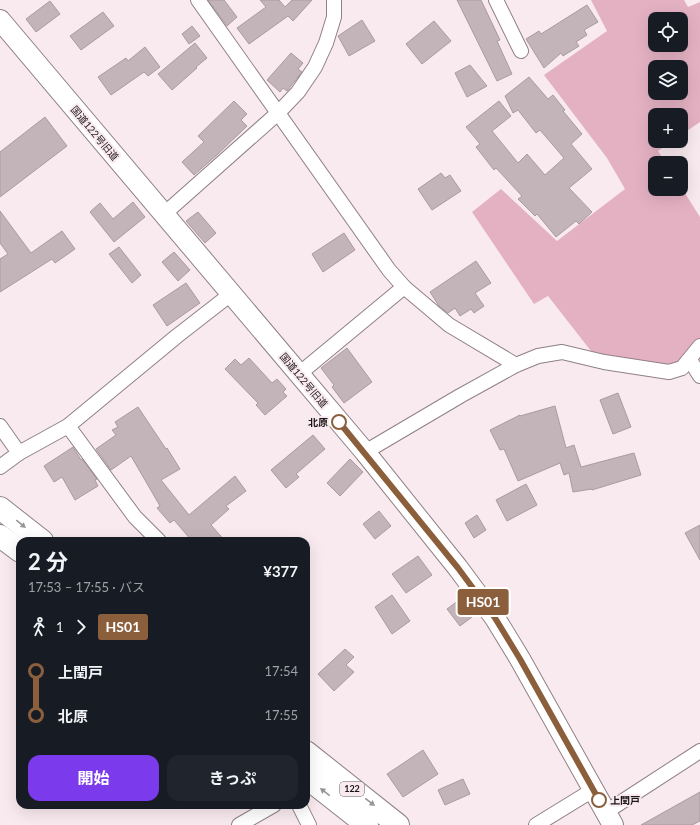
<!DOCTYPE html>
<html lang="ja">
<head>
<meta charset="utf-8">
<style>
  :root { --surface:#171b24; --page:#20242c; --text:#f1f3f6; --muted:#9ea1a6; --accent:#7c3aed }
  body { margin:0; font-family:Lato,"Noto Sans JP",sans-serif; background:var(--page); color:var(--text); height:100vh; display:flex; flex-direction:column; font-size:15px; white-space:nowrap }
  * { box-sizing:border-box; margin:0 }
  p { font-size:13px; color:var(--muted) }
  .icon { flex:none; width:22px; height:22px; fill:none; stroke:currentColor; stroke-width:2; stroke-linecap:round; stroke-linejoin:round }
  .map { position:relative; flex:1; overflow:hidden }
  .side { position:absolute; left:16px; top:537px; width:294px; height:272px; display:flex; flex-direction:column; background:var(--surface); border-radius:12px; box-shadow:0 4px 16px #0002 }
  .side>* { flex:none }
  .badge { padding:0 8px; border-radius:3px; font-size:14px; line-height:26px }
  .controls { position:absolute; left:648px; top:12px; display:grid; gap:8px }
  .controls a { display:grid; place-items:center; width:40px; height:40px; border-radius:8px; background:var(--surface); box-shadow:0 4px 16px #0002; font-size:20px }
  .map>.badge { position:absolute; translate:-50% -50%; box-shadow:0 0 0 2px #fff }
  .legs { display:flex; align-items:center; gap:6px; height:44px; padding:0 12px; font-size:13px }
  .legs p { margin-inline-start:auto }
  .summary { display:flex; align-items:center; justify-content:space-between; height:68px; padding:0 12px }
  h1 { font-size:22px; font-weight:700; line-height:30px }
  .action { display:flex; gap:8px; margin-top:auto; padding:8px 12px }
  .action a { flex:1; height:46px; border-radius:12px; background:var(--accent); color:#fff; font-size:16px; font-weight:700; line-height:46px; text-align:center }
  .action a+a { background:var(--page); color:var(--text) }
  ul { padding:0 12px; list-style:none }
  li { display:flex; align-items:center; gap:14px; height:44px; font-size:15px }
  li i { display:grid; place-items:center; width:6px; height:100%; margin:0 5px; background:currentColor }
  li i::after { content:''; width:10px; height:10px; margin:-5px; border:3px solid; border-radius:50%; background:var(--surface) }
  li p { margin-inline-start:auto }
  li:first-child i { background:linear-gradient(#0000 50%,currentColor 0) }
  li:last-child i { background:linear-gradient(currentColor 50%,#0000 0) }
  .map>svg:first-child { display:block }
  .green { fill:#e4b1c3; fill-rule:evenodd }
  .building { fill:#c3b4b9; stroke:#a99ba0 }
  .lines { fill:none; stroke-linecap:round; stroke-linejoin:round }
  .street-casing { stroke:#8f8186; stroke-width:16 }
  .secondary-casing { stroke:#8f8186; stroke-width:22 }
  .highway-casing { stroke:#8f8186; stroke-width:24 }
  .street { stroke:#fff; stroke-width:14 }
  .secondary { stroke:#fff; stroke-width:20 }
  .highway { stroke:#fff; stroke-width:22 }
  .oneway { fill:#989596 }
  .line-1-casing { stroke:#fff; stroke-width:9 }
  .line-1 { stroke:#8b5e3c; stroke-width:6 }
  .stop-1-dot { fill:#fff; stroke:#8b5e3c; stroke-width:2 }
  .labels { text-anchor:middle; stroke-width:4; stroke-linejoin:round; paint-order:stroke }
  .shield { fill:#f9eaef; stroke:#5c5457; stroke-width:1 }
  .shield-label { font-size:9px; font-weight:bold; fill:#191416 }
  .street-label { font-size:10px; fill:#191416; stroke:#f9eaef }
  .stop-label { font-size:10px; font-weight:bold; fill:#191416; stroke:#f9eaef; text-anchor:end }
</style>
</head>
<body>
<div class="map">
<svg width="700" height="825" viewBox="0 0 700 825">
  <rect width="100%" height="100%" fill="#f9eaef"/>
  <path class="green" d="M591,0H684L688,7L700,2V122L681,135V115H655V141H672L658,151L666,163H655V189H681V187L700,217V338L690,352L668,370L612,361L591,351L548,296L534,304L472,212L501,189L557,241L625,189L607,158L544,75L607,31ZM655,19H681V45H655ZM655,67H681V93H655Z"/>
  <g class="building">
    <polygon points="208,0 224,0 237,17 227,26"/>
    <polygon points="260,0 279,0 285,7 292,0 312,0 293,21 288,16 249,44 237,28 266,7"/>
    <polygon points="457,0 481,0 500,40 497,41 512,74 497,81"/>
    <polygon points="50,1 60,14 36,32 26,19"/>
    <polygon points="587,5 598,22 584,30 587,35 576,42 579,46 563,56 561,53 544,68 526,39 539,31 541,34"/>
    <polygon points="103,12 114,26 81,50 70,36"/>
    <polygon points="362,20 375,41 349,56 338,36"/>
    <polygon points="434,21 451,41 422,64 406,44"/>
    <polygon points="192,26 200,36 189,44 182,34"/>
    <polygon points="195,43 207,58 196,67 197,68 172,90 158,74"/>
    <polygon points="145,47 160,67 148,76 144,72 111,95 98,77 126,58 128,61"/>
    <polygon points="291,53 303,63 298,69 302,72 287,91 283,88 280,92 267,80"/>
    <polygon points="470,65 487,86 467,97 455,73"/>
    <polygon points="529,77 548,99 553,95 565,110 563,111 582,134 571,144 592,169 569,188 592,212 579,224 576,221 556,237 537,214 535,216 518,199 522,196 496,168 494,170 476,147 480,144 466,127 499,101 511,116 492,131 518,163 527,154 545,175 564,158 540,130 536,133 518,110 513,113 505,96"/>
    <polygon points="234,101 247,114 241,120 247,126 218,154 194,175 182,162 204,142 198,136"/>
    <polygon points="45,117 67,146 0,197 0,152"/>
    <polygon points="441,173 445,178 450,175 461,191 432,210 418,189"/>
    <polygon points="133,202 145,217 114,242 90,212 100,203 113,219"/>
    <polygon points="0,211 31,253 62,231 75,249 55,263 52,259 0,292 0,259 8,254 0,243"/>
    <polygon points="198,212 216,233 205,243 186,221"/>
    <polygon points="344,233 355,250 323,272 312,254"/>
    <polygon points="119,247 141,275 132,283 109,254"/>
    <polygon points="174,252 190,270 178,281 162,262"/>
    <polygon points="476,261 491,283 475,293 484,306 474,313 471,309 460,316 455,308 448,313 439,306 430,292"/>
    <polygon points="186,283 200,303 167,326 153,305"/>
    <polygon points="347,348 372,382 344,403 332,387 334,385 321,368"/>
    <polygon points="249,358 272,383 277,379 286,389 283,392 287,396 265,415 256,405 258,403 225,369 235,359 241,365"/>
    <polygon points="618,393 631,427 613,434 600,400"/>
    <polygon points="555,406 566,448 574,445 581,467 634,453 641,475 592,490 592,489 573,492 569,473 564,475 560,463 518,481 504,449 500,450 490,430 520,415 520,416"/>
    <polygon points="138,407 166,449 167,448 180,469 161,480 189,515 235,476 246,491 226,506 229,509 211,525 225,541 192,541 174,520 170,523 157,508 160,506 131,456 111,470 96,449 116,435 112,430 118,427 115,422"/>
    <polygon points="313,435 325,449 296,474 299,477 286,488 271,470"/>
    <polygon points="73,447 81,460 82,459 97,479 95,480 98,486 75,500 62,477 54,482 44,466"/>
    <polygon points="350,459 363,472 340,496 327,483"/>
    <polygon points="526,484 537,505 507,521 496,500"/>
    <polygon points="379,511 391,526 375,539 363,524"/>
    <polygon points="477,515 486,530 474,538 465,523"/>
    <polygon points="700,525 700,560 685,533"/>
    <polygon points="418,556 432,575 406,593 392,574"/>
    <polygon points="392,595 410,621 392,634 375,607"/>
    <polygon points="463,597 476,614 460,626 447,609"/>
    <polygon points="345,649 354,657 346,665 354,672 334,691 318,674"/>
    <polygon points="423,750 438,774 403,797 387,774"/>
    <polygon points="463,779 470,794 445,805 438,790"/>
    <polygon points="700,792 700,821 692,825 641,825"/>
  </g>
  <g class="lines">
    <g class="street-casing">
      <g id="street">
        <polyline points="198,0 389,270 404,287 449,325 516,365"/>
        <polyline points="496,0 521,51"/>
        <polyline points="163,215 278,113 298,92 315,67 326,43 334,17 334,0"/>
        <polyline points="690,360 700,376"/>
        <polyline points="299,374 404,287"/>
        <polyline points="0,426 19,453 68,426 177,336 231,294"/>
        <polyline points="68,426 135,517 159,541"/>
        <polyline points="365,452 460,396 516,365 538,356 562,352 604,362 669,372 682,368 700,346"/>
        <polyline points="0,467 19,453"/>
        <polyline points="299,805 309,825"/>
        <polyline points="606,812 700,751"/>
        <polyline points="239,825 274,805"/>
        <polyline points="536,825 593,790"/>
      </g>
    </g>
    <g class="secondary-casing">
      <polyline id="secondary" points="0,20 365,452 458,568 495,618 520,659 613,825"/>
    </g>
    <g class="highway-casing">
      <g id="highway">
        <polyline points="0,508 42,541"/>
        <polyline points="0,536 20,551"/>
        <polyline points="306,752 398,825"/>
        <polyline points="306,777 367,825"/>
      </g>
    </g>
    <use href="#street" class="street"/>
    <use href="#secondary" class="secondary"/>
    <use href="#highway" class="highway"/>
  </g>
  <defs><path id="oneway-solid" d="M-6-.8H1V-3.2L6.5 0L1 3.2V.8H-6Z"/></defs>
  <g class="oneway">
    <use href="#oneway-solid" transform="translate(21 524) rotate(39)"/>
    <use href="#oneway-solid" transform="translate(325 792) rotate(-142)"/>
    <use href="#oneway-solid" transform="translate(370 802) rotate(38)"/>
  </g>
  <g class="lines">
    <g class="line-1-casing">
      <polyline id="line-1" points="339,422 458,568 495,618 520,659 599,800"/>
    </g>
    <use href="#line-1" class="line-1"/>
  </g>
  <g class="stop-1-dot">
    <circle cx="339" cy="422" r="7"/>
    <circle cx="599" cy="800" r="7"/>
  </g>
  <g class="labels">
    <rect class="shield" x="340" y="782" width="24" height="14" rx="3"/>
    <g class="shield-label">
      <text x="352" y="792">122</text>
    </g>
    <g class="street-label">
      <text transform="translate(95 133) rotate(50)" y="4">国道122号旧道</text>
      <text transform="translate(304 380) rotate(50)" y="4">国道122号旧道</text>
    </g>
    <g class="stop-label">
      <text x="328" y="426">北原</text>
      <text x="610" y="804" text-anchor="start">上閏戸</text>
    </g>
  </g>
</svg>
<div class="controls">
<a><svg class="icon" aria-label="locate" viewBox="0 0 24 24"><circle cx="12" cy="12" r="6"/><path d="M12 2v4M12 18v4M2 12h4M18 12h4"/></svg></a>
<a><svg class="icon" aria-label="layers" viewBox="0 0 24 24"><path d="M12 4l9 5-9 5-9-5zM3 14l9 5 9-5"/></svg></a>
<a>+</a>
<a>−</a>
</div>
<b class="badge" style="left:483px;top:602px;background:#8b5e3c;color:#fff">HS01</b>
<section class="side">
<div class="summary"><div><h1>2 分</h1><p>17:53 – 17:55 · バス</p></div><b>¥377</b></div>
<div class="legs"><svg class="icon" aria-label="walk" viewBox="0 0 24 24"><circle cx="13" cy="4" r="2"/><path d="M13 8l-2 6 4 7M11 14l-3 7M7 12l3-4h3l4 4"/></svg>1<svg class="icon" aria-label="forward" viewBox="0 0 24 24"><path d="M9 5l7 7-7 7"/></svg><b class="badge" style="background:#8b5e3c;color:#fff">HS01</b></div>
<ul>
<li><i style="color:#8b5e3c"></i><b>上閏戸</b><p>17:54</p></li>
<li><i style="color:#8b5e3c"></i><b>北原</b><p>17:55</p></li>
</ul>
<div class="action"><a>開始</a><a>きっぷ</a></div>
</section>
</div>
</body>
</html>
